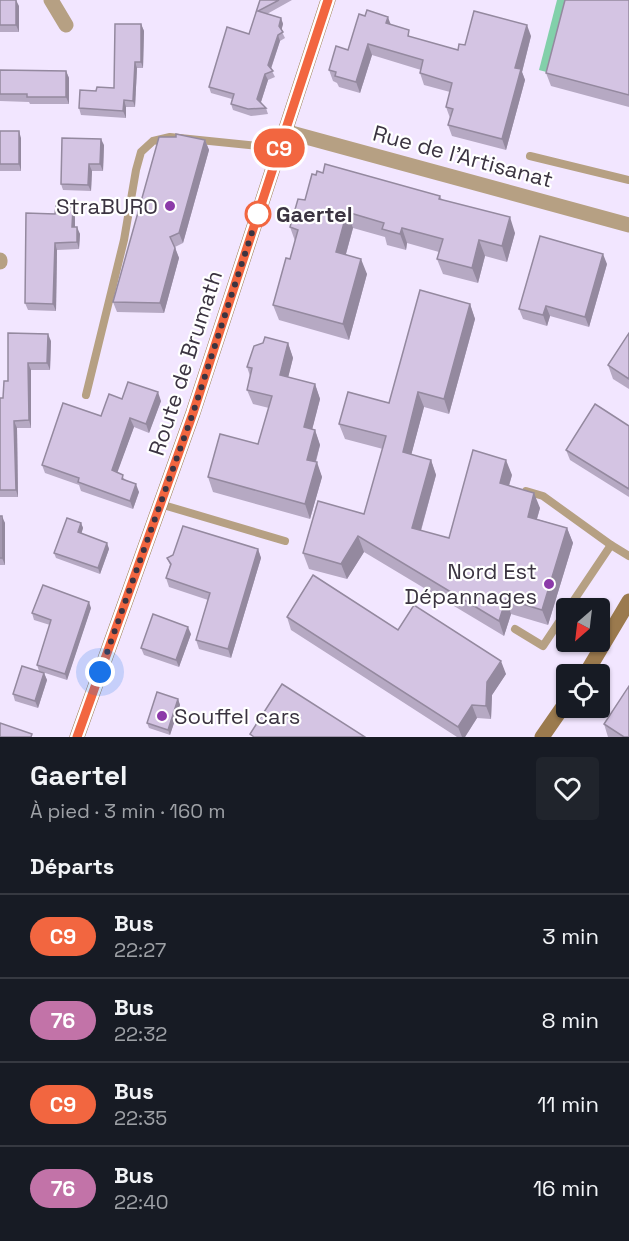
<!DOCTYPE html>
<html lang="fr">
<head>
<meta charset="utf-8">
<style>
  :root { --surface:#171b24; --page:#20242c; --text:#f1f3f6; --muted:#9ea1a6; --line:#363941 }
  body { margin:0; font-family:"Space Grotesk",sans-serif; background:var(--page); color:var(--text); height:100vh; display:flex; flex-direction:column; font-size:22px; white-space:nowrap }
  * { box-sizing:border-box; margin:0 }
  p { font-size:20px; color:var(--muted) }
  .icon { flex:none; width:33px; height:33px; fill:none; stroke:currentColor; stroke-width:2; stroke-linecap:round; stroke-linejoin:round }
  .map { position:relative; height:737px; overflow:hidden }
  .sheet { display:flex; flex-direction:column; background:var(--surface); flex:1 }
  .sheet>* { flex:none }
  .badge { padding:0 12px; border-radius:20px; font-size:21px; line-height:39px }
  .needle { width:39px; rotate:208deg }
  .tools { position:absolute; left:556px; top:598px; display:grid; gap:12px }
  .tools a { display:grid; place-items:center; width:54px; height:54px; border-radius:6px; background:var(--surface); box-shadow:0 2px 4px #0004; font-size:30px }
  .you { position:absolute; width:30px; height:30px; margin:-15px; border:4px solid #fff; border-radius:50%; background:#1a73e8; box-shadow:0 0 0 9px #1a73e833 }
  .map>.badge { position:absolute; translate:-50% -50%; box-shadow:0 0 0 3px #fff }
  h2 { padding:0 30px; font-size:22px; line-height:54px }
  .round { display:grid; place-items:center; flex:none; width:63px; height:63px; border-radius:6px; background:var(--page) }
  .summary { display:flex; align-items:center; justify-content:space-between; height:102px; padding:0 30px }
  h1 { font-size:28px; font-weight:800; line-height:45px }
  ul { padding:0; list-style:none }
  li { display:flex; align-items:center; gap:18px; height:84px; padding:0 30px; border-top:2px solid var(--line) }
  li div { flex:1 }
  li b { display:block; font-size:22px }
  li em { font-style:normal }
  li .badge { min-width:66px; font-weight:700; text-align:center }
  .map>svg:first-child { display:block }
  .green { fill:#82d0aa }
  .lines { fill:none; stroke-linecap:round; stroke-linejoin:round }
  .lane { stroke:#b6a083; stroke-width:8 }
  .street { stroke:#b6a083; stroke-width:15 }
  .secondary { stroke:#9b7a4e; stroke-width:15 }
  .wall { fill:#b6a9c3 }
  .shaded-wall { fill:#94899f }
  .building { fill:#d4c4e3; stroke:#94899f; stroke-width:1.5 }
  .line-casing { stroke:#fff; stroke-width:14 }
  .line { stroke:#f26640; stroke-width:9 }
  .walk { stroke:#3b3441; stroke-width:6; stroke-dasharray:0 10.8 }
  .poi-dot { fill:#8c3aa9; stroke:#fff; stroke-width:2 }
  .stop-dot { fill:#fff; stroke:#f26640; stroke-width:3 }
  .labels { text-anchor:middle; stroke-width:4.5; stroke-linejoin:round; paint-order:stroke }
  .street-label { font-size:22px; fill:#3b3441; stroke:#fff }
  .poi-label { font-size:22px; fill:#3b3441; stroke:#fff; text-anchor:end }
  .stop-label { font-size:22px; font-weight:bold; fill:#3b3441; stroke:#fff; text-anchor:start }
</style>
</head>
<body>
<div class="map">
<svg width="629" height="737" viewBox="0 0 629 737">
  <rect width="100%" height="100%" fill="#f2e6ff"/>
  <polygon class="green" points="557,0 573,0 554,74 539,70"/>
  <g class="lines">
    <g class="lane">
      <polyline points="530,156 629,180"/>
      <polyline points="86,395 124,240 136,170 141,152 153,141 170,137 279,148"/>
      <polyline points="526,491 543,496 611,545"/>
      <polyline points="160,504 285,541"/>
      <polyline points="568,609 611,545 629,556"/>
      <polyline points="515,629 543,646 567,610"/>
    </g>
    <g class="street">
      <polyline points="51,0 66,25"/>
      <polyline points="284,131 629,225"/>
      <polyline points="0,260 0,262"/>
    </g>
    <g class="secondary">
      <polyline points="585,675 629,601"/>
      <polyline points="77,737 193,413 328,0"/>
      <polyline points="542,737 567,701"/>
    </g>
  </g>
  <g class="wall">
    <polygon points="0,0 19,6 19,32 0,32"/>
    <polygon points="260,0 292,0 267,14 281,18 283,24 281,30 285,38 280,41 271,69 275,77 268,80 261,102 266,108 268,114 251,116 233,110 231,104 232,99 211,93 209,87 249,34"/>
    <polygon points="629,0 629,107 551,86 546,73"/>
    <polygon points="141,24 144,31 143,68 137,68 135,107 126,107 126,118 81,115 79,108 114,88"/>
    <polygon points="391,25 411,37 458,50 465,45 531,36 522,72 525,80 506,150 452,136 448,125 450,118 446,107 450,92 424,85 420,73 421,70 372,55 360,93 339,87 337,83 333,81 329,70"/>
    <polygon points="0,70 66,71 69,78 69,104 30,104 29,102 0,101"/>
    <polygon points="0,131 21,138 21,171 0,171"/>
    <polygon points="205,140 209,150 183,243 175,247 179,258 164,313 117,312 113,302"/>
    <polygon points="104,145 103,171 92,171 91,191 63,190 61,184"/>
    <polygon points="323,173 440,196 442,200 515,233 507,262 485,256 478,283 443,274 437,259 439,252 407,243 406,250 387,245 385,237 353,228 346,254 367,274 349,340 279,320 273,305 290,259 295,241 290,227 305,200 316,175"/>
    <polygon points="26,213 75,214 75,227 80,234 79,249 57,250 56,311 28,310 25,303"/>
    <polygon points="607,264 589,327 550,316 547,326 523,319 519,309"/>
    <polygon points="470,304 475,319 449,414 424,407 411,455 431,460 436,475 421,531 449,538 512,475 509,486 540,508 537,519 567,528 573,543 548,625 511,614 504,636 364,552 347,579 309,569 303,553 364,514 383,449 345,439 339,424 389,403"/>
    <polygon points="629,333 629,389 613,379 608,365"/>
    <polygon points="51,341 50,370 31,370 31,428 17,428 18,497 0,497 0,398 3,398 8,381"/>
    <polygon points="288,343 293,358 288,377 315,384 320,399 312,429 315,430 320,445 316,462 322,477 310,519 213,492 208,477 258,444 269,408 253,404 247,390 250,376 247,367"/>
    <polygon points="122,399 161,401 149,433 134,427 117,472 139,492 133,509 81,491 79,485 45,473 42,465"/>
    <polygon points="629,426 629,497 570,460 566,450"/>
    <polygon points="0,516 5,523 5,565 0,565"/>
    <polygon points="81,523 83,528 81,534 107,543 109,549 100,574 56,558 54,553"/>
    <polygon points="258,549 261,558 231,658 199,649 196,640 208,600 169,587 166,578 170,565 167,558"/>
    <polygon points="91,608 67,680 39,671 37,665 50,625 34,620 32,613"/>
    <polygon points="287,617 398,630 506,674 492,695 491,719 477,718 465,737 457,737 291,630"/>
    <polygon points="191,634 179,667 144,655 141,648"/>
    <polygon points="44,673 47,680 38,708 15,701 13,694"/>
    <polygon points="178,699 180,705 170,735 149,728 147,723"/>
    <polygon points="604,724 629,737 608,737"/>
  </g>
  <g class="shaded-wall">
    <polygon points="16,0 19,6 19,32 16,25"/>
    <polygon points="388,17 392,28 386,23"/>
    <polygon points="281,18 283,24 281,32 279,26"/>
    <polygon points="141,24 144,31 143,68 141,62"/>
    <polygon points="527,25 531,36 522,72 525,80 506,150 502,139 515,68"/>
    <polygon points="278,35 280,41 270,71 268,65"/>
    <polygon points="368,44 372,55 360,93 356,82"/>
    <polygon points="135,62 137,68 135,107 133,101"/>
    <polygon points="66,71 69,78 69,104 66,97"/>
    <polygon points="265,74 268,80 260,105 257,99"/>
    <polygon points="124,100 126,107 126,118 123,111"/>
    <polygon points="19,131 21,138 21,171 19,164"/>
    <polygon points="101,139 104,145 103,171 100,164"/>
    <polygon points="205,140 209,150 183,243 179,233"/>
    <polygon points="89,164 92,171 91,191 88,185"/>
    <polygon points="73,207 75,214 75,234 72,227"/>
    <polygon points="347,212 353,228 342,268 336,252"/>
    <polygon points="510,217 515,233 507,262 502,246"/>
    <polygon points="77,227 80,234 79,249 77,242"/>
    <polygon points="402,228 407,243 406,250 400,234"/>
    <polygon points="479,240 485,256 478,283 472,268"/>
    <polygon points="55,243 57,250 56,311 53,304"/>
    <polygon points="175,248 179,258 164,313 160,303"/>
    <polygon points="603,254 607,264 589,327 585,317"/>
    <polygon points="361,259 367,274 349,340 343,324"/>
    <polygon points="470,304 475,319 449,414 444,399"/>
    <polygon points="546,306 550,316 547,326 543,315"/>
    <polygon points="48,334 51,341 50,370 47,363"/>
    <polygon points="288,343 293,358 285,390 280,375"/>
    <polygon points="28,363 31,370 31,428 29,420"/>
    <polygon points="315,384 320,399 309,442 304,427"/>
    <polygon points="158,392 161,401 149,433 146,424"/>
    <polygon points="418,392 424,407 408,467 403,452"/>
    <polygon points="130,418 134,427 115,479 112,470"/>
    <polygon points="14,421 17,428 18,497 16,490"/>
    <polygon points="315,430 320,445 312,474 307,460"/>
    <polygon points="431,460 436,475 417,544 412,528"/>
    <polygon points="506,460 512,475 505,498 500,483"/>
    <polygon points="317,462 322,477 310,519 305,504"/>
    <polygon points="136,484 139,492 133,509 130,501"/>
    <polygon points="534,493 540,508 533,532 528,517"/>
    <polygon points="2,516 5,523 5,565 2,558"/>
    <polygon points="81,523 83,528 80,538 78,532"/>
    <polygon points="567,528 573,543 548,625 542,610"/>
    <polygon points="358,536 364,552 347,579 341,564"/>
    <polygon points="107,543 109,549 100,574 98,568"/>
    <polygon points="258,549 261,558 231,658 228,649"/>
    <polygon points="506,599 511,614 504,636 499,621"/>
    <polygon points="89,602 91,608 67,680 65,674"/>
    <polygon points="188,627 191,634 179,667 176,660"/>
    <polygon points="501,661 506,674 492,695 491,719 486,706 487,682"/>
    <polygon points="44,673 47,680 38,708 35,701"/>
    <polygon points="178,699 180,705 170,735 168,730"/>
    <polygon points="472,705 477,718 465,737 462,737 458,727"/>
  </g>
  <g class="building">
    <rect x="0" y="0" width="16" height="25"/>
    <polygon points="260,0 279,0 258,11 281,18 279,26 283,32 278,35 268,65 273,71 265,74 257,99 266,108 248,109 231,104 234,94 209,87 227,27 249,34"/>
    <polygon points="565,0 629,0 629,95 546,73"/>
    <polygon points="367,10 388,17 386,23 409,30 408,36 458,50 459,44 465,45 474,11 527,25 515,68 521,69 502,139 448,125 453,109 446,107 452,83 420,73 423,60 368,44 356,82 335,76 336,72 329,70 336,46 348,50 359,14 365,16"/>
    <polygon points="115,24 141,24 141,62 135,62 133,101 124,100 123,111 79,108 80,90 96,91 97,87 114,88"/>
    <polygon points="0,70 66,71 66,97 27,97 27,94 0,94"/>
    <rect x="0" y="131" width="19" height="33"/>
    <polygon points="176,134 205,140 179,233 170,237 175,248 160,303 113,302 159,137 176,137"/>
    <polygon points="62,138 101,139 100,164 89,164 88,185 61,184"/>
    <polygon points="325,164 440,196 439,199 510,217 502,246 479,240 472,268 437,259 443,239 402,228 400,234 382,229 384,223 347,212 336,252 361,259 343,324 273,305 286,258 290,259 298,230 290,227 298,199 305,200 312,174 316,175 317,171 323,173"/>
    <polygon points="56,206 73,207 72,227 77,227 77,242 55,243 53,304 25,303 26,213 55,214"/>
    <polygon points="540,236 603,254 585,317 546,306 543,315 519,309"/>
    <polygon points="420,290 470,304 444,399 418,392 403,452 431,460 412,528 449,538 473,450 506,460 500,483 534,493 528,517 567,528 542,610 506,599 499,621 358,536 341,564 303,553 318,501 364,514 386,436 339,424 348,392 389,403"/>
    <polygon points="8,333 48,334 47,363 28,363 29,420 14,421 16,490 0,490 0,398 3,398 4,381 8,381"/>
    <polygon points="629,333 629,379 608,365"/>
    <polygon points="265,337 288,343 280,375 315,384 304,427 315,430 307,460 317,462 305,504 208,477 220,434 258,444 272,396 247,390 252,368 247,367 254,346 263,343"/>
    <polygon points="128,382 158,392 146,424 130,418 112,470 123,475 122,479 136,484 130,501 78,482 79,478 42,465 63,403 101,416 109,394 122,399"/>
    <polygon points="595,404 629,426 629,489 566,450"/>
    <rect x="0" y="516" width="2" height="42"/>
    <polygon points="67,518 81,523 78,532 107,543 98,568 54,553"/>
    <polygon points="183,526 258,549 228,649 196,640 210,593 166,578 171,564 167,558 173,555"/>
    <polygon points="313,575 398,630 414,605 501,661 487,682 486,706 472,705 458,727 287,617"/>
    <polygon points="43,585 89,602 65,674 37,665 51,620 32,613"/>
    <polygon points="153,614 188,627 176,660 141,648"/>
    <polygon points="22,666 44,673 35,701 13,694"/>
    <polygon points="282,684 365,737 254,737 250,734"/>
    <polygon points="629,686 629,737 624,737 604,724"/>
    <polygon points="157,692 178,699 168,730 147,723"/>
    <polygon points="0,723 32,734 31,737 0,737"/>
  </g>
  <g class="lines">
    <g class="line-casing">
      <polyline id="line" points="77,737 193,413 328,0"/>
    </g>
    <use href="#line" class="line"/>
    <polyline class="walk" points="100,672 193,413 258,214"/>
  </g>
  <g class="poi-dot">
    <circle cx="170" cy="206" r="6"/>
    <circle cx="549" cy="584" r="6"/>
    <circle cx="162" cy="716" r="6"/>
  </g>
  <circle class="stop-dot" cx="258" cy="214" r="12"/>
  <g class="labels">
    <g class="street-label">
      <text transform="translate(463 156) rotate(15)" y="8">Rue de l'Artisanat</text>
      <text transform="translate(185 363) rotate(-72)" y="8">Route de Brumath</text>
    </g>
    <g class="poi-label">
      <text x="158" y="214">StraBURO</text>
      <text x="537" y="579">Nord Est<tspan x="537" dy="25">Dépannages</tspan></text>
      <text x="174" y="724" text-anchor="start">Souffel cars</text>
    </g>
    <g class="stop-label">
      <text x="276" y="222">Gaertel</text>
    </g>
  </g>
</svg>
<div class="tools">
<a><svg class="needle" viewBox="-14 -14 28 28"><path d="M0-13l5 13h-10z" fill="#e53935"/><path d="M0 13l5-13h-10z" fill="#9ea1a6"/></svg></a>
<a><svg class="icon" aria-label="locate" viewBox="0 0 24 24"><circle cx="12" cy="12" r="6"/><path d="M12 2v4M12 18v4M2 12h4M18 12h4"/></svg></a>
</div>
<div class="you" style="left:100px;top:672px"></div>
<b class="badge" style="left:279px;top:148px;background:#f26640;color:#fff">C9</b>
</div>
<section class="sheet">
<div class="summary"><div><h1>Gaertel</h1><p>À pied · 3 min · 160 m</p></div><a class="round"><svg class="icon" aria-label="heart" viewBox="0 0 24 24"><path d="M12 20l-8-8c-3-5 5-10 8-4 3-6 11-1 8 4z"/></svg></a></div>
<h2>Départs</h2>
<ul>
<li><span class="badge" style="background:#f26640;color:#fff">C9</span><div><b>Bus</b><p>22:27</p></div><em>3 min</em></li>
<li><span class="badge" style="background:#c273a8;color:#fff">76</span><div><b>Bus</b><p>22:32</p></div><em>8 min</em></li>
<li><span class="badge" style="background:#f26640;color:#fff">C9</span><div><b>Bus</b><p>22:35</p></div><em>11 min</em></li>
<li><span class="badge" style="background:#c273a8;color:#fff">76</span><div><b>Bus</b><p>22:40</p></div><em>16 min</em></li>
</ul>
</section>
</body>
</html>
